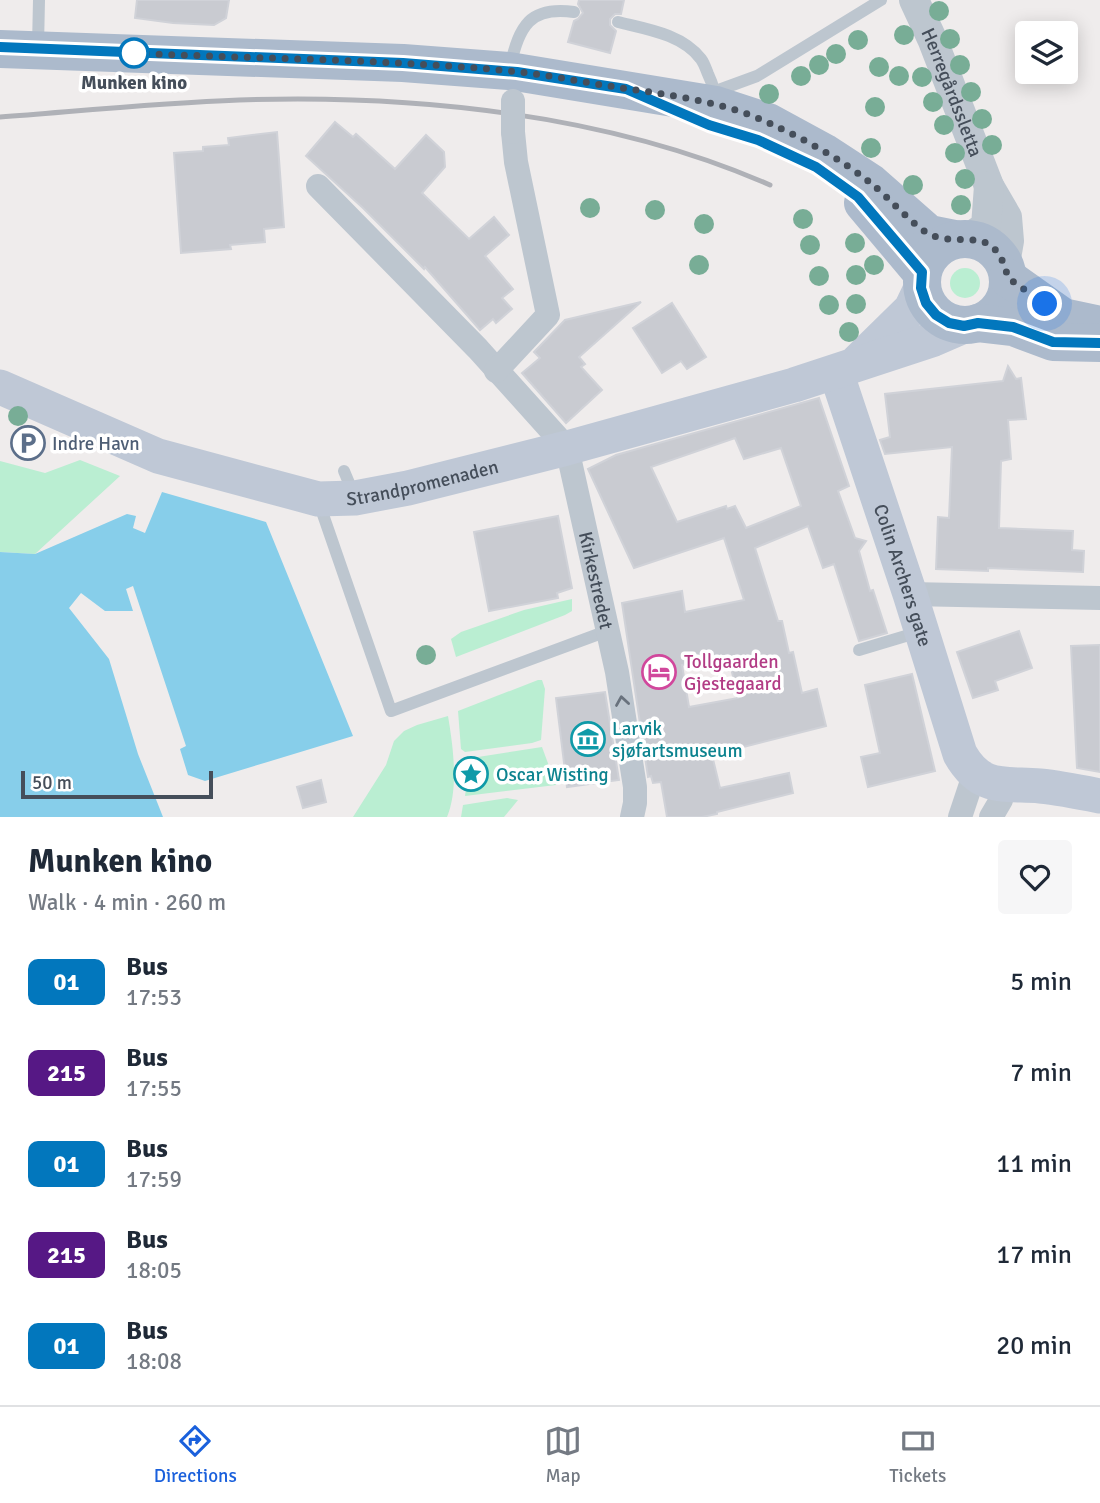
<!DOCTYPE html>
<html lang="en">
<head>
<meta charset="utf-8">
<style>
  :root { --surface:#fff; --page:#f6f6f7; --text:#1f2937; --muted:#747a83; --line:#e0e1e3; --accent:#1a60dc }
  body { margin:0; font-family:Signika,sans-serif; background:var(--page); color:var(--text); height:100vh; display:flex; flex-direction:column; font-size:26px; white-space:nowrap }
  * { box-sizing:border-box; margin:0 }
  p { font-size:23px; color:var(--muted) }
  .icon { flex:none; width:38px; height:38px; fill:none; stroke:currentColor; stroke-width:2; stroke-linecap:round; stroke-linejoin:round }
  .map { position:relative; height:817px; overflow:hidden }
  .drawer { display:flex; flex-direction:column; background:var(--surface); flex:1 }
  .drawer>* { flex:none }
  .badge { padding:0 14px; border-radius:10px; font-size:24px; line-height:46px }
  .tools { position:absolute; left:1015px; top:21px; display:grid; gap:14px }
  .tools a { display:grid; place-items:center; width:63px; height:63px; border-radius:7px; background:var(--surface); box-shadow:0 4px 18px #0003; font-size:35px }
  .scale { position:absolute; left:21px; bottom:18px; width:192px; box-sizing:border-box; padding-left:7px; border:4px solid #454e5a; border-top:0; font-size:19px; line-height:24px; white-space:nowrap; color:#454e5a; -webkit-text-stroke:5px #fff; paint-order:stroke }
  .you { position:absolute; width:35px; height:35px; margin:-18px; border:5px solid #fff; border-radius:50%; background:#1a73e8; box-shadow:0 0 0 10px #1a73e833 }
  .map>.badge { position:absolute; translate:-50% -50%; box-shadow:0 0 0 4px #fff }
  .round { display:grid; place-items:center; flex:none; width:74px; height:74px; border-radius:7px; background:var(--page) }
  .overview { display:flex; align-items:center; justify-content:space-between; height:119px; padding:0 28px }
  h1 { font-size:33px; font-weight:800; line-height:52px }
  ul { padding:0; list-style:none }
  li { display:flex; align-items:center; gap:21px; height:91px; padding:0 28px }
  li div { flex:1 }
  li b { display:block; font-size:26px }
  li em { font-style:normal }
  li .badge { min-width:77px; font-weight:700; text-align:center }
  .tabs { display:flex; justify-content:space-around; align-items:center; height:98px; border-top:2px solid var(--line); background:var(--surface); font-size:19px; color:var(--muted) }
  .tabs a { display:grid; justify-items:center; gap:4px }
  .tabs .current { color:var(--accent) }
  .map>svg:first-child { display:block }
  .green { fill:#baeed2 }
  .water { fill:#87ceea }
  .building { fill:#c9cbd1; stroke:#d0d2d8; stroke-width:2; fill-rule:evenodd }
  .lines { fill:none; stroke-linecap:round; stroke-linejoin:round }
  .service { stroke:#bdc6cf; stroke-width:12 }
  .minor { stroke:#bdc6cf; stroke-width:24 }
  .tertiary { stroke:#bdc6cf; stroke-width:30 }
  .secondary { stroke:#bfc8d6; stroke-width:35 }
  .primary { stroke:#acbacc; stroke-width:38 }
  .rail { stroke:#afb1b7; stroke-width:5 }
  .minor-bridge { stroke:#bdc6cf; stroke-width:24 }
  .tree { fill:#78ad96 }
  .oneway { stroke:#69727d }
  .line-casing { stroke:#fff; stroke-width:16 }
  .line { stroke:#0277bd; stroke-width:10 }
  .walk { stroke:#454e5a; stroke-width:7; stroke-dasharray:0 12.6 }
  .stop-dot { fill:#fff; stroke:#0277bd; stroke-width:3.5 }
  .labels { text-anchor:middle; stroke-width:7; stroke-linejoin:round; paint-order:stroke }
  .stop-label { font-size:19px; font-weight:bold; fill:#454e5a; stroke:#fff }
  .street-label { font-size:19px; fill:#454e5a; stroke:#fff }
  .service-label { font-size:19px; fill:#4e5e75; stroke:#fff; text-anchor:start }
  .hotel-label { font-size:19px; fill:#b23c85; stroke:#fff; text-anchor:start }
  .culture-label { font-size:19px; fill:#0d838f; stroke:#fff; text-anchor:start }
</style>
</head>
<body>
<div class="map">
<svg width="1100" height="817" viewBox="0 0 1100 817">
  <rect width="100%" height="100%" fill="#efecec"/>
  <g class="green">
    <circle cx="965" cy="283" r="15"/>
    <polygon points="80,460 120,476 35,554 0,552 0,461 45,473"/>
    <polygon points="572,599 572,611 565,615 456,657 451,639 461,632 524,610"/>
    <polygon points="538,680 542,680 545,689 541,740 532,743 465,752 461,749 458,711"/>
    <path d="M448,716C453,746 459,788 447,817H353L386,765L394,741L404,731L417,725Z"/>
    <polygon points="542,747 556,785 465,796 466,789 483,785 478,757"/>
    <polygon points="507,798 518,800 504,817 461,817 463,805"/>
  </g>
  <polygon class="water" points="162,492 266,522 353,736 205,781 188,775 180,749 186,746 133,586 126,589 133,611 105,611 81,593 69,608 109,659 138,754 163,817 0,817 0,552 35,554 127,514 136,516 133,528 145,533"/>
  <g class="building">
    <polygon points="137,0 229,0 226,18 214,25 173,23 135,18"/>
    <polygon points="579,0 624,0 621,14 615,14 610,19 610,25 616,31 610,53 568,42 574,21 578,19 583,13 578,4"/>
    <polygon points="335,122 353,137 356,134 395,169 426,135 444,152 445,167 422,193 469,239 494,217 509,235 485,256 513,289 502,298 512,309 496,323 493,319 480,330 425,267 424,269 363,208 306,156"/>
    <polygon points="277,132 284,227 264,229 265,242 230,245 231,249 181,253 174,153 203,151 203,147 229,145 228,138"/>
    <polygon points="641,302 579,357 585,364 581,367 602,390 566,423 522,373 540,358 534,352 565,320"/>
    <polygon points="672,303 706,357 687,369 681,361 662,373 633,328"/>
    <polygon points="1008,366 1016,379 1021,378 1026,419 1008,420 1011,459 1001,461 999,528 1073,531 1072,550 1084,551 1083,572 988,568 988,571 936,569 938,517 949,518 952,447 885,454 880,440 890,437 885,394 1003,381"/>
    <path d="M819,398L849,486L838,491L855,538L866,541L859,551L870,591L873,590L887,633L859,641L834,564L823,568L808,526L755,548L778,621H782L789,653L793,652L802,693L817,689L826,726L712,755L720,788L789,773L793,793L717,812V814L702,817H667L661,782L653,783L651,776L648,777L622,603L682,591L685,612L744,600L724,538L634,568L588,469L616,455ZM735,438L744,459L781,448L801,506L746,528L735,506L727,509L726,506L677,522L651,467ZM728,655L738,698L689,707L682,665Z"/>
    <polygon points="558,516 572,588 557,593 558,598 489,611 474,532"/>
    <polygon points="1019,631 1032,668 995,681 998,690 973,698 957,652"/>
    <polygon points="1100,645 1100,772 1077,768 1071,646"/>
    <polygon points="912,674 935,771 868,787 861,757 880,753 865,685"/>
    <polygon points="605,692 619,780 567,787 556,698"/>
    <polygon points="321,780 326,802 303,808 297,787"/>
  </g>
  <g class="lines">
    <g class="service">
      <path d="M618,22C646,29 682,34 701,59C704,63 706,69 708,74C718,96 717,102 709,125"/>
      <polyline points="38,46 39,0"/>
      <path d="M510,66C520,26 529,6 574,12"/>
      <polyline points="716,91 757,76 881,0"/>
      <polyline points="344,471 354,495"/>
      <polyline points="319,503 391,711 607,631"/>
      <polyline points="859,650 919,632"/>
    </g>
    <g class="minor">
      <path id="s1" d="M318,186L478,349L567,448L617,672L635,787V803L632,817"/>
      <polyline points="496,371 548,315 516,162 513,132"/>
      <polyline points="910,594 1100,598"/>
      <polyline points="960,817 974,775"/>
      <polyline points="991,817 1001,800 1005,785"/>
    </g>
    <g class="tertiary">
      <path id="s2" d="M914,0L933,41L989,186L1007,217L1009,241L1005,264"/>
      <polyline points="969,238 986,226 989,186"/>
    </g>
    <g class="secondary">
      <polyline points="858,361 911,309 921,288"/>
      <path id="s3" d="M836,372L910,594L960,754C981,791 1004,783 1040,786C1060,788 1080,792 1100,796"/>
      <path id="s4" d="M0,387L158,456L318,499L355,498L408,488L567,448L794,385L934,339L964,326"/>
    </g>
    <g class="primary">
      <polyline points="0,49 403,63 509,71 716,105 768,122 825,153 871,183 929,234 954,239"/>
      <polyline points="863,203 921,272"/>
      <circle cx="965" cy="282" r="43"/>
      <polyline points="1008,278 1063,317 1100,325"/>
      <polyline points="978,323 1013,327 1053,342 1100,343"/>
    </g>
    <path class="rail" d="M0,117C79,111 159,103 239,100C414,94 608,114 770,185"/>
    <polyline class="minor-bridge" points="513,132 513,101"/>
  </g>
  <g class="tree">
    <circle cx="939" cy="11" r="10"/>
    <circle cx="904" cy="35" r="10"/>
    <circle cx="950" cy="39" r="10"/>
    <circle cx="858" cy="40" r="10"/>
    <circle cx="836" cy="54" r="10"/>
    <circle cx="819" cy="65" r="10"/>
    <circle cx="960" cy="65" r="10"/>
    <circle cx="879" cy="67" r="10"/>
    <circle cx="801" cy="76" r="10"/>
    <circle cx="899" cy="76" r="10"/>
    <circle cx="922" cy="77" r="10"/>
    <circle cx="971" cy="92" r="10"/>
    <circle cx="769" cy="94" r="10"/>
    <circle cx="933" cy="102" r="10"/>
    <circle cx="875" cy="107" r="10"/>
    <circle cx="982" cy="119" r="10"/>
    <circle cx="944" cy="125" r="10"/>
    <circle cx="992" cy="145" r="10"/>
    <circle cx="871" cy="148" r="10"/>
    <circle cx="955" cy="153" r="10"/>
    <circle cx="965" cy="179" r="10"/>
    <circle cx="913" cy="185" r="10"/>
    <circle cx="961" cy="205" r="10"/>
    <circle cx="590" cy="208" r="10"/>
    <circle cx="655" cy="210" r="10"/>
    <circle cx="803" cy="219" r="10"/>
    <circle cx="704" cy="224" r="10"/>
    <circle cx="855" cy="243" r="10"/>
    <circle cx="810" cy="245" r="10"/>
    <circle cx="699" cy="265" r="10"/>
    <circle cx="874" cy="265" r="10"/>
    <circle cx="856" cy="275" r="10"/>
    <circle cx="819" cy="276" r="10"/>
    <circle cx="856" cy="304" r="10"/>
    <circle cx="829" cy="305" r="10"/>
    <circle cx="849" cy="332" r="10"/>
    <circle cx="18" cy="416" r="10"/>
    <circle cx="426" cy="655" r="10"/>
  </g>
  <defs><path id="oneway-chevron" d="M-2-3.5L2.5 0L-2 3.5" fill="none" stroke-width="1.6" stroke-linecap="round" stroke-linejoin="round" transform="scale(1.75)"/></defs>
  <use class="oneway" href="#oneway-chevron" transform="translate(622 701) rotate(-99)"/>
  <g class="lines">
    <g class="line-casing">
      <polyline id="line" points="0,47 403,63 517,72 626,89 709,125 758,140 816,167 858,197 922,272 921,288 926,303 936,315 949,323 964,326 978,323 1013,327 1053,342 1100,343"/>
    </g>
    <use href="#line" class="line"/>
    <path class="walk" d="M134,53C259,59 385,59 510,71C543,74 576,81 609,86C662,94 720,100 769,123C804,139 843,160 873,185C888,197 915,227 929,234C963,250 994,220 1008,278L1045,304"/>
  </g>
  <defs>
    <g id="parking-ring" transform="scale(1.75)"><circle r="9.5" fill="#fff" stroke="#5c6f8a" stroke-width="1.5"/><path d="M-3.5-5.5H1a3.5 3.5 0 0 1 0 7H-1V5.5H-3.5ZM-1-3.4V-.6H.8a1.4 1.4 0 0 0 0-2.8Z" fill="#5c6f8a"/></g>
    <g id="hotel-ring" transform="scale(1.75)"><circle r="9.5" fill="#fff" stroke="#d1479c" stroke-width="1.5"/><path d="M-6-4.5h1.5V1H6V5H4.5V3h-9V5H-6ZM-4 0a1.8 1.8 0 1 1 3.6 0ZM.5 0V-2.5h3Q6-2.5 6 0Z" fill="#d1479c"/></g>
    <g id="museum-ring" transform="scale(1.75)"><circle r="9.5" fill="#fff" stroke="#0f9aa8" stroke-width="1.5"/><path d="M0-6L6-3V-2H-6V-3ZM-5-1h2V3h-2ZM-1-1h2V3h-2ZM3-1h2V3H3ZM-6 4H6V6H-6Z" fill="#0f9aa8"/></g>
    <g id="sight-ring" transform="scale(1.75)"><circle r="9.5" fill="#fff" stroke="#0f9aa8" stroke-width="1.5"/><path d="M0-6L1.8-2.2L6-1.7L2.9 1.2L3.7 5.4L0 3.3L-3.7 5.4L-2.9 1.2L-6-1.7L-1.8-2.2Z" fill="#0f9aa8"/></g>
  </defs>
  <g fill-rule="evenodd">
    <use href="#parking-ring" x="28" y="443"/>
    <use href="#hotel-ring" x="659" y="672"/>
    <use href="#museum-ring" x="588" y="739"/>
    <use href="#sight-ring" x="471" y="774"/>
  </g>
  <circle class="stop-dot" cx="134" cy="53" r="14"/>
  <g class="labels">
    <g class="stop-label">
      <text x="134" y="89">Munken kino</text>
    </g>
    <g class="street-label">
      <text dy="7" stroke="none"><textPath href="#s2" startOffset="100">Herregårdssletta</textPath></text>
      <text dy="7" stroke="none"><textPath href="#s4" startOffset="444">Strandpromenaden</textPath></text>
      <text dy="7" stroke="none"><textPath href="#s3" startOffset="214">Colin Archers gate</textPath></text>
      <text dy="7" stroke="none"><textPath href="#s1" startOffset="497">Kirkestredet</textPath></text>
    </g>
    <g class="service-label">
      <text x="52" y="450">Indre Havn</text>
    </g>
    <g class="hotel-label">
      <text x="684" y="668">Tollgaarden<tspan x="684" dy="22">Gjestegaard</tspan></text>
    </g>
    <g class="culture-label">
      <text x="612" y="735">Larvik<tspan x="612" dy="22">sjøfartsmuseum</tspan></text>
      <text x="496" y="781">Oscar Wisting</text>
    </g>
  </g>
</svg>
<div class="tools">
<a><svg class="icon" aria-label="layers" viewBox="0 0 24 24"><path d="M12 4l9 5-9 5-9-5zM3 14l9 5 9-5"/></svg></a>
</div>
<div class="scale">50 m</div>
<div class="you" style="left:1045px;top:304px"></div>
</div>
<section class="drawer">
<div class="overview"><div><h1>Munken kino</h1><p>Walk · 4 min · 260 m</p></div><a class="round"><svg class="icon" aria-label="heart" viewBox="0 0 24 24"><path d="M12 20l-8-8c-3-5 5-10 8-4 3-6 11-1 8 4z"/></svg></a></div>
<ul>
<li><span class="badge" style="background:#0277bd;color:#fff">01</span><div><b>Bus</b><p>17:53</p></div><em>5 min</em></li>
<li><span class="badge" style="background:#561885;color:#fff">215</span><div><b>Bus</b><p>17:55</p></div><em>7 min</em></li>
<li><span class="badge" style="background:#0277bd;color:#fff">01</span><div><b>Bus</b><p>17:59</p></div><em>11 min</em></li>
<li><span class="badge" style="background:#561885;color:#fff">215</span><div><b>Bus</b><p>18:05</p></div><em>17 min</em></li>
<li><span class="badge" style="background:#0277bd;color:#fff">01</span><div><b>Bus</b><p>18:08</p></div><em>20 min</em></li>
</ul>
</section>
<nav class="tabs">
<a class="current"><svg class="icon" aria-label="directions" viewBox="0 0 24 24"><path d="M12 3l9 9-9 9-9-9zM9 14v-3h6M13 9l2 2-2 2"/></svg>Directions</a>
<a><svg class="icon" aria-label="map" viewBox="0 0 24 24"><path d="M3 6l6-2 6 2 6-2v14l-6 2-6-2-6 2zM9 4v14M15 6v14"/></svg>Map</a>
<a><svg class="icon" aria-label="tickets" viewBox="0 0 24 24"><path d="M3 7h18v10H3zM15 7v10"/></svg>Tickets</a>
</nav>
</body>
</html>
